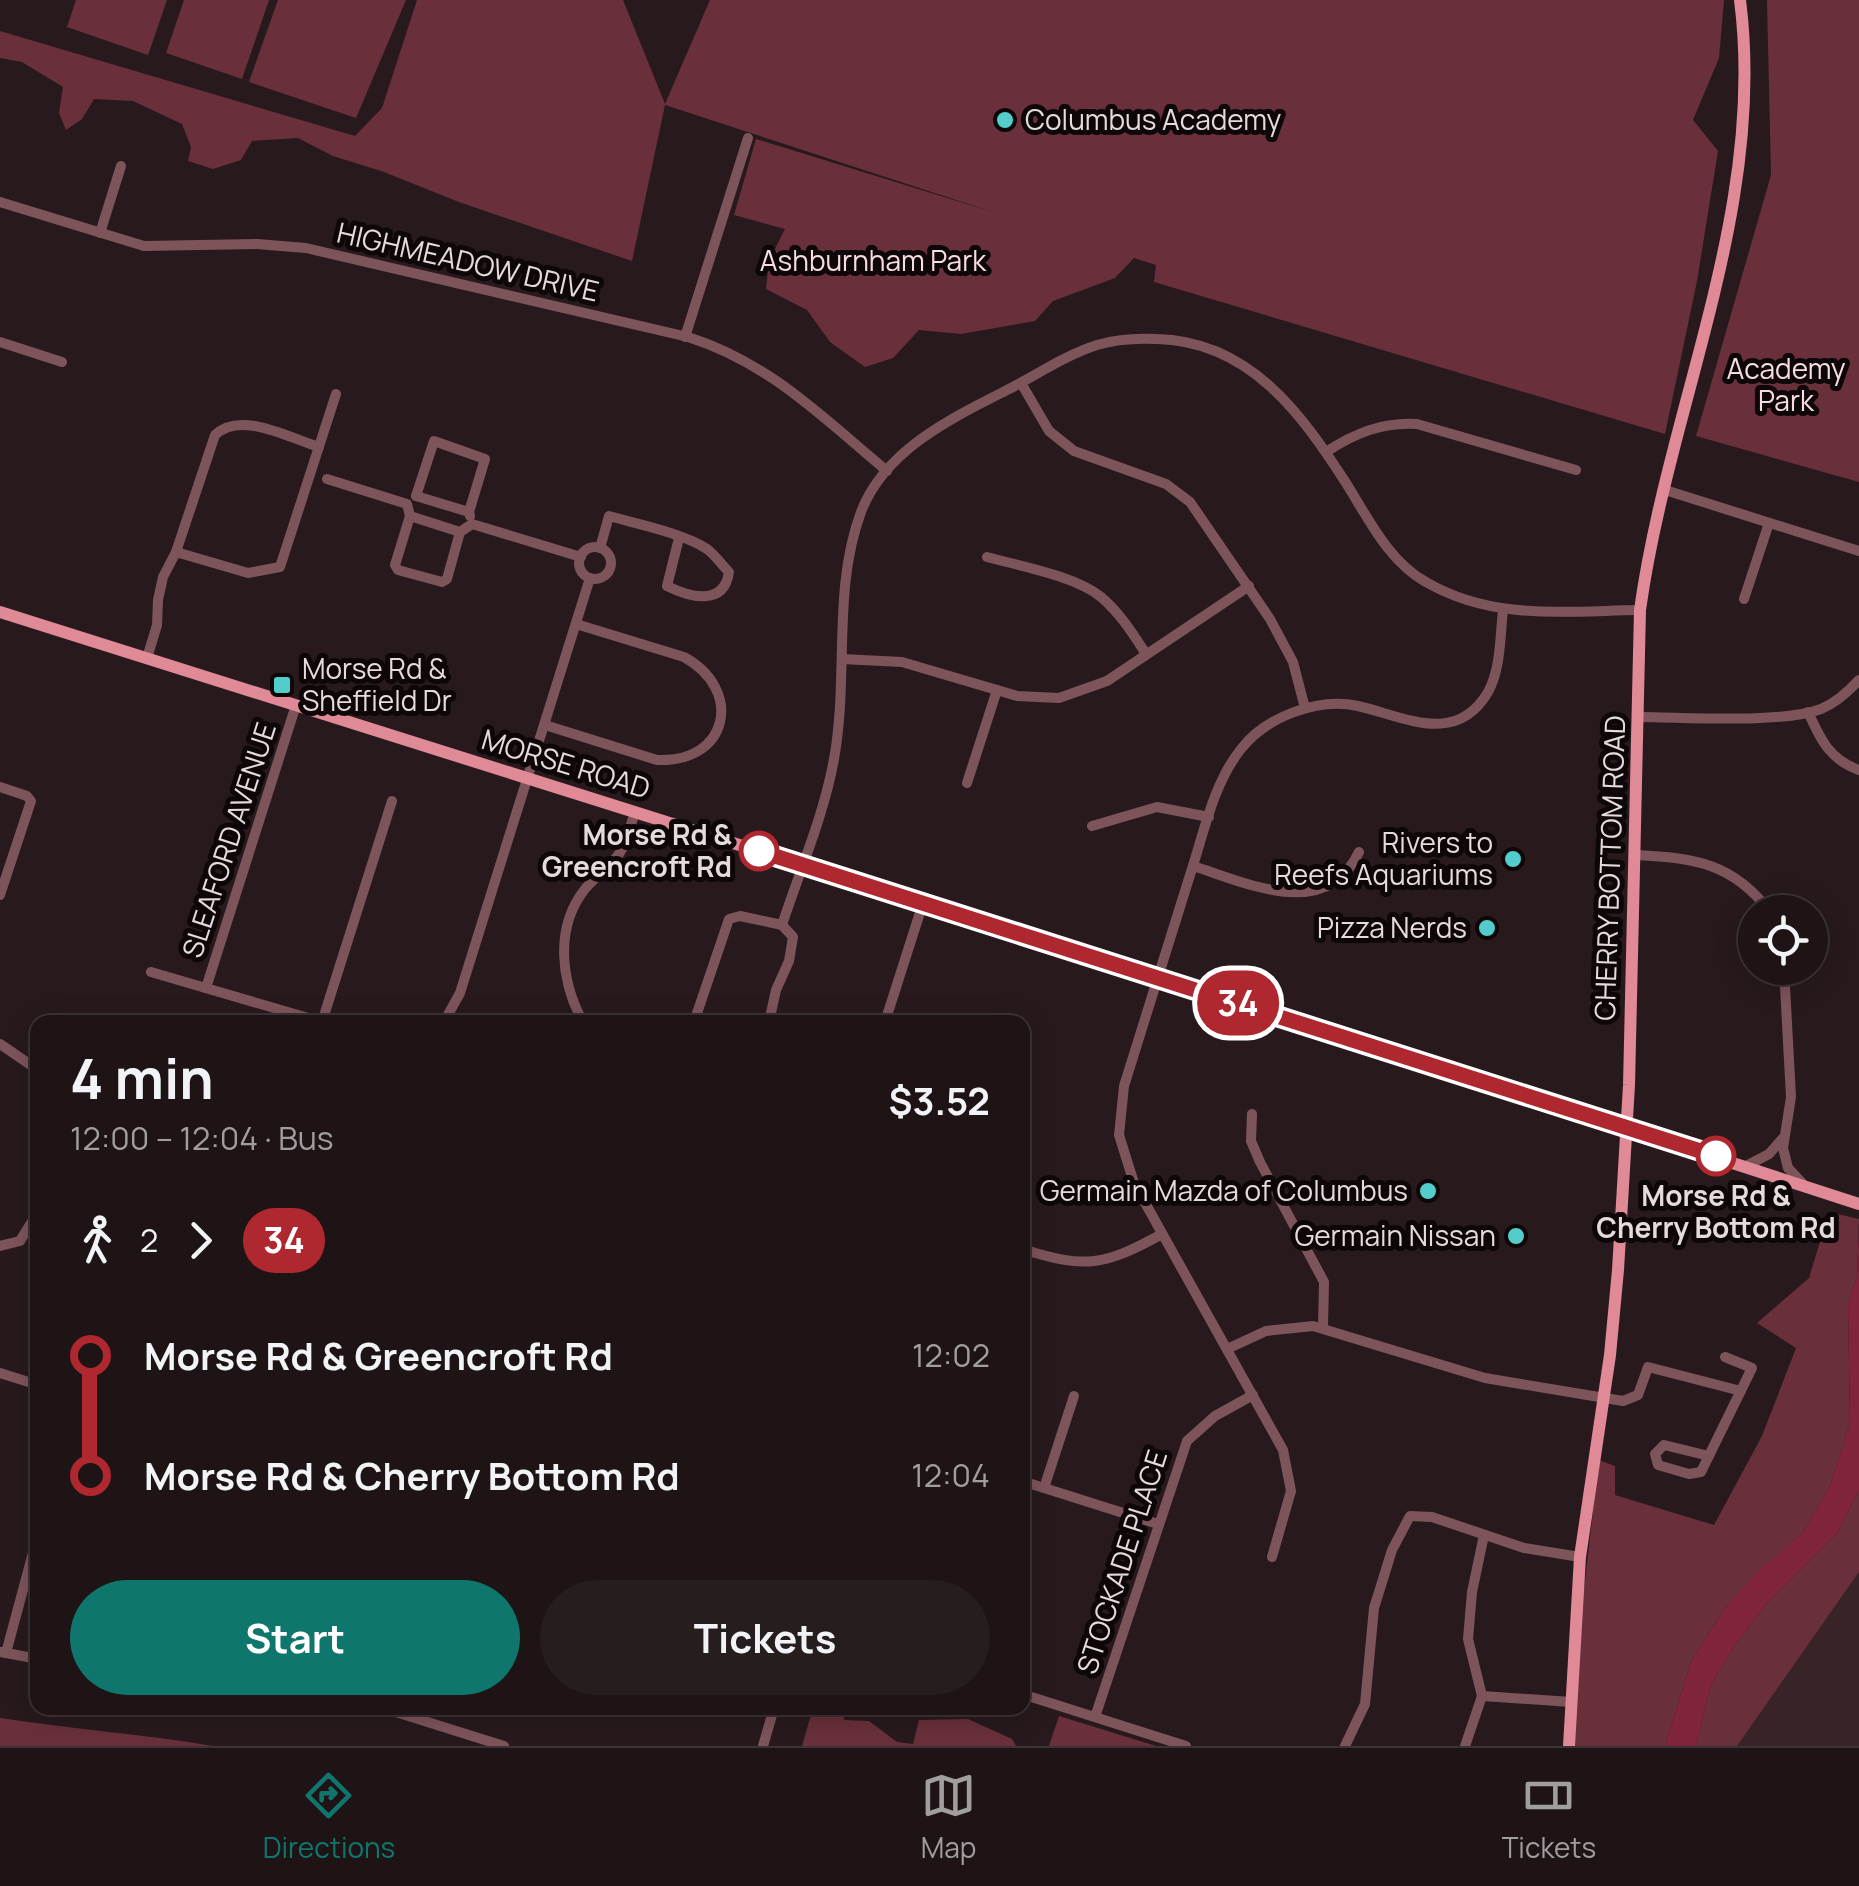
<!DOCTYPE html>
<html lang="en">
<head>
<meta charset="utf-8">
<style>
  :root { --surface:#1e1415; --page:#261d1e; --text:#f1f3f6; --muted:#a19ea0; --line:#3c3334; --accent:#0f766e }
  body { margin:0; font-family:Manrope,sans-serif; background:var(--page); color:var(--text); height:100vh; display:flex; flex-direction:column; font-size:38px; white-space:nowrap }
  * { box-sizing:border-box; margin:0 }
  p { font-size:32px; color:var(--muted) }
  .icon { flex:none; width:55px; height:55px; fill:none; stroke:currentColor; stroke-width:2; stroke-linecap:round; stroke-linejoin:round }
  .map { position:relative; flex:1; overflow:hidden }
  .side { position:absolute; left:30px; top:1015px; width:1000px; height:700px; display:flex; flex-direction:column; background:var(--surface); border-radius:20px; box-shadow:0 5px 25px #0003,0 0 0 2px var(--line) }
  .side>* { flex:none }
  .badge { padding:0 20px; border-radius:32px; font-size:35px; line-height:65px }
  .controls { position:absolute; left:1738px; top:895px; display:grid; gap:20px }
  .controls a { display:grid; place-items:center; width:90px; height:90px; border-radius:50%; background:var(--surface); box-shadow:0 5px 25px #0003,0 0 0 2px var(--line); font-size:50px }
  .map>.badge { position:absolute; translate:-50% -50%; box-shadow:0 0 0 5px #fff }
  .legs { display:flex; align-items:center; gap:15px; height:110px; padding:0 40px; font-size:32px }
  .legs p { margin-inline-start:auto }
  .headline { display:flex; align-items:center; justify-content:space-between; height:170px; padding:0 40px }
  h1 { font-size:55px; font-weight:700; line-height:75px }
  .button { display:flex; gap:20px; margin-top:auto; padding:20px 40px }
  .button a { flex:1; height:115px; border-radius:60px; background:var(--accent); color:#fff; font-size:40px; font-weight:700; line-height:115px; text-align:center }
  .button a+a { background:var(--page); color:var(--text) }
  ul { padding:0 40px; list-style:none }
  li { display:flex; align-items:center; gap:35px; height:120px; font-size:38px }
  li i { display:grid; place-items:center; width:15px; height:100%; margin:0 12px; background:currentColor }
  li i::after { content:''; width:25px; height:25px; margin:-12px; border:8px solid; border-radius:50%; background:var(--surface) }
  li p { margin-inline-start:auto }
  li:first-child i { background:linear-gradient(#0000 50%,currentColor 0) }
  li:last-child i { background:linear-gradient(currentColor 50%,#0000 0) }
  .menu { display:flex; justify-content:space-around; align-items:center; height:140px; border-top:2px solid var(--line); background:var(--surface); font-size:28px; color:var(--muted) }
  .menu a { display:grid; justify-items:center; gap:5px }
  .menu .on { color:var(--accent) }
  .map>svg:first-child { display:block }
  .built { fill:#382327 }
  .green { fill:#69303b }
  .water { fill:#80243c }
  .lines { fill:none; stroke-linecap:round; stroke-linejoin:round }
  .minor { stroke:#7e545b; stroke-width:10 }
  .major { stroke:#e08997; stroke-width:12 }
  .line-1-casing { stroke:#fff; stroke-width:22 }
  .line-1 { stroke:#af272f; stroke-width:15 }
  .poi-dot { fill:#52cdcc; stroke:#0d0708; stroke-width:4 }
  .stop-1-dot { fill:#fff; stroke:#af272f; stroke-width:5 }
  .labels { text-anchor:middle; stroke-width:10; stroke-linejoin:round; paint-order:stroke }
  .poi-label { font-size:28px; fill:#e5dadc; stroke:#0d0708; text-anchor:end }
  .park-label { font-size:28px; fill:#f8dcdf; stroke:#0d0708 }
  .street-label { font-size:28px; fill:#e5dadc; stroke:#0d0708 }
  .stop-label { font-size:28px; font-weight:bold; fill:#e5dadc; stroke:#0d0708; text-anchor:end }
</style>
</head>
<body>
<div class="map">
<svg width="1859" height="1746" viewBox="0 0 1859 1746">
  <rect width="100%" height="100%" fill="#281a1c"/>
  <polygon class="built" points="1859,1572 1859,1746 1737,1746"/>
  <g class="green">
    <polygon points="76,0 167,0 148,55 67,27"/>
    <polygon points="184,0 269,0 242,79 166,53"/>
    <polygon points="278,0 406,0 356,118 249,82"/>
    <polygon points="417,0 623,0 665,104 710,0 1724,0 1719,58 1693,120 1718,151 1697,281 1665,434 1154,282 1156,265 1134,258 1115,278 1053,301 1035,321 961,334 919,330 893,358 865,367 830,342 807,310 766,289 769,261 785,229 734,215 756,139 999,214 665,105 632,261 459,202 384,172 333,156 298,138 252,141 241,160 213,169 188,161 191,147 182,124 133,101 94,99 82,119 66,130 59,113 63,87 22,62 0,58 0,31 355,136 382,108"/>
    <polygon points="1767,0 1859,0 1859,482 1696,436 1771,175"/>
    <polygon points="1829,1212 1859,1219 1857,1276 1848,1306 1850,1423 1830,1486 1804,1531 1759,1571 1724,1609 1691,1662 1665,1746 1574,1746 1583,1598 1599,1460 1615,1466 1615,1495 1714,1525 1762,1436 1796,1348 1757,1323 1809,1278"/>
    <polygon points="1859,1490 1859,1572 1737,1746 1696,1746 1711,1685 1736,1644 1767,1603 1837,1533"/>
    <polygon points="813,1708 843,1708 844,1720 869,1721 897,1742 913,1744 919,1720 968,1719 1012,1739 1016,1746 802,1746"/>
    <polygon points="1059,1716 1156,1746 1049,1746"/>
    <path d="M0,1718C71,1729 142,1734 213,1746H0Z"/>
  </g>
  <polygon class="water" points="1859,1229 1859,1490 1837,1533 1767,1603 1736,1644 1711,1685 1696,1746 1665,1746 1691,1662 1724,1609 1758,1571 1804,1531 1830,1486 1850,1423 1848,1306 1857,1276"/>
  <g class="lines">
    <g class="minor">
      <path d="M0,202L144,246L257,244L306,248L688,337C770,363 822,417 887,471"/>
      <polyline points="100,233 121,166"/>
      <polyline points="685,337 748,138"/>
      <polyline points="0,342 62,362"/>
      <polyline points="1021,383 1049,431 1074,451 1166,484 1190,502 1270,619 1293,662 1305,708"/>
      <path d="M1326,452C1355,433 1382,422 1417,424L1576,470"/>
      <polyline points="327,479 407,504 410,516 460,532 472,524 581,557"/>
      <polyline points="1665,490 1859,551"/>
      <polyline points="416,496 434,441 485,459 469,512"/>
      <polyline points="416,496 469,512 470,516"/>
      <polyline points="410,516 395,565 398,570 442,582 447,579 460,532"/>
      <circle cx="595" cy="563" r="16"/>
      <path d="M600,548L609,516C637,524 683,533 707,549C715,555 722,565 729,572C724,607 689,597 667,586L679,538"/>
      <polyline points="176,552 248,573 280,567 336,394"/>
      <path d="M987,557C1020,566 1075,576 1101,597C1120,613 1133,634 1146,654"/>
      <polyline points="1744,599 1769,523"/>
      <path d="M147,658L157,625L158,600L163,577L176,552L215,435C240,410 289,438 319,447"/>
      <polyline points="842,659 902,662 1017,696 1059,698 1107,681 1249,586"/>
      <path d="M1808,712C1821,740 1829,759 1859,770"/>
      <path d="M1639,717C1685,717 1782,724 1821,709C1836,703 1848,692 1859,680"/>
      <path d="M545,725L657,760C729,763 744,690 684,657L576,624"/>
      <polyline points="967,783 997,690"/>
      <polyline points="0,787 27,796 31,801 0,895"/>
      <polyline points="1092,826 1157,807 1209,817"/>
      <path d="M1636,855C1695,858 1733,863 1770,912"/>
      <path d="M1193,866C1247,883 1326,922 1359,852"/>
      <path d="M782,925C800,870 824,815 834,759C849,677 832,590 861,512C885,449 954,417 1009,389C1038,374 1066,355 1097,345C1116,339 1137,338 1157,339C1249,341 1301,413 1346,483C1368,518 1389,562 1426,582C1493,621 1565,611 1640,610"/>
      <polyline points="1784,968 1791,1097 1783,1148 1788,1168 1803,1184"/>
      <polyline points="151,972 322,1022"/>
      <polyline points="206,988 296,705"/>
      <polyline points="322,1022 392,801"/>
      <polyline points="444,1022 460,993 590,578"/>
      <path d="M583,1022C561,982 554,928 585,889C596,875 614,865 622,849C628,837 631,824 635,812"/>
      <polyline points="694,1022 729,919 740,916 782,925"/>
      <polyline points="769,1022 776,990 789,961 793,937 782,925"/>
      <polyline points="885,1022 923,903"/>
      <polyline points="0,1044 38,1070"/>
      <polyline points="1252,1114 1251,1141 1260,1162 1324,1282 1323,1327"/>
      <polyline points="1746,1166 1769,1154 1783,1138"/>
      <polyline points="0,1246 20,1241 38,1212"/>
      <path d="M1022,1249C1086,1269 1104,1266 1162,1234"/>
      <polyline points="1227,1349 1266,1331 1313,1326 1485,1378 1623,1401 1638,1395 1648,1367 1741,1391"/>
      <polyline points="0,1373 38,1385"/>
      <polyline points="1709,1456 1664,1445 1655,1454 1658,1465 1689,1474 1701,1472 1752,1368 1725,1357"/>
      <polyline points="1022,1481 1158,1524"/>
      <polyline points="1044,1488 1074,1396"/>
      <path d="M1272,1557L1291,1491L1283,1450L1134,1183L1119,1135L1124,1086C1146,1016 1168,946 1190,875C1204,833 1213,784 1241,749C1266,717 1318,697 1358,706C1403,716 1456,747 1488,692C1501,669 1500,636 1503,610"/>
      <polyline points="1,1652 38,1659"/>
      <polyline points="6,1653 38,1534"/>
      <polyline points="1022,1694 1186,1746"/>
      <polyline points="1482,1696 1571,1702"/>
      <polyline points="383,1708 504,1746"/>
      <polyline points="1095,1717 1187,1441 1215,1416 1253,1395"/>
      <polyline points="763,1746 774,1708"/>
      <polyline points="1345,1746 1365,1704 1374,1608 1392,1550 1410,1516 1432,1517 1524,1548 1580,1557"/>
      <polyline points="1465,1746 1482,1696 1468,1639 1472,1592 1484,1535"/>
    </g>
    <g class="major">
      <polyline points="0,612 1158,977 1859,1204"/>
      <path d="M1569,1746L1580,1557L1610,1355L1618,1270L1629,1085L1640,610C1668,407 1767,210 1740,0"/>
    </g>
  </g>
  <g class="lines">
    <g class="line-1-casing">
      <polyline id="line-1" points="759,851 1716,1156"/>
    </g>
    <use href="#line-1" class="line-1"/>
  </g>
  <g class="poi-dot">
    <circle cx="1005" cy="120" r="10"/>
    <rect x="272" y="675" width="20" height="20" rx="5"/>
    <circle cx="1513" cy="859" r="10"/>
    <circle cx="1487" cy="928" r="10"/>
    <circle cx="1428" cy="1191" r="10"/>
    <circle cx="1516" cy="1236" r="10"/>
  </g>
  <g class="stop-1-dot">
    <circle cx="759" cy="851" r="18"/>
    <circle cx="1716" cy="1156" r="18"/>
  </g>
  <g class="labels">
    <g class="poi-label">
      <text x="1025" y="130" text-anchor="start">Columbus Academy</text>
      <text x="302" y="679" text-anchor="start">Morse Rd &amp;<tspan x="302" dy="32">Sheffield Dr</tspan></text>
      <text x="1493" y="853">Rivers to<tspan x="1493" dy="32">Reefs Aquariums</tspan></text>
      <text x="1467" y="938">Pizza Nerds</text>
      <text x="1408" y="1201">Germain Mazda of Columbus</text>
      <text x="1496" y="1246">Germain Nissan</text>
    </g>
    <g class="park-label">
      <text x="873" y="271">Ashburnham Park</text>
      <text x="1786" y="379">Academy<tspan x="1786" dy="32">Park</tspan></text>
    </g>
    <g class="street-label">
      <text transform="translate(468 262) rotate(13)" y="10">HIGHMEADOW DRIVE</text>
      <text transform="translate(566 764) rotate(17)" y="10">MORSE ROAD</text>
      <text transform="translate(229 840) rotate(-72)" y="10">SLEAFORD AVENUE</text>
      <text transform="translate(1610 868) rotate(-88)" y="10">CHERRY BOTTOM ROAD</text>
      <text transform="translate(1122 1562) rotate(-72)" y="10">STOCKADE PLACE</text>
    </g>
    <g class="stop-label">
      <text x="732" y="845">Morse Rd &amp;<tspan x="732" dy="32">Greencroft Rd</tspan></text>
      <text x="1716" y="1206" text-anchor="middle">Morse Rd &amp;<tspan x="1716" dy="32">Cherry Bottom Rd</tspan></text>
    </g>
  </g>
</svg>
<div class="controls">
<a><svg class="icon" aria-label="locate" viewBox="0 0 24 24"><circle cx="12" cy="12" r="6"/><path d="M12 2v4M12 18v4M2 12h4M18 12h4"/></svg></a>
</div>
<b class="badge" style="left:1238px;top:1003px;background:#af272f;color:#fff">34</b>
<section class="side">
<div class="headline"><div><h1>4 min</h1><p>12:00 – 12:04 · Bus</p></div><b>$3.52</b></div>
<div class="legs"><svg class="icon" aria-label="walk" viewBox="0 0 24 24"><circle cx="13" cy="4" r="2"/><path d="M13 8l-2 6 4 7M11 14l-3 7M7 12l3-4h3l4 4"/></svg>2<svg class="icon" aria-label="forward" viewBox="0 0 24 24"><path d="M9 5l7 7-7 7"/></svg><b class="badge" style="background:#af272f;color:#fff">34</b></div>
<ul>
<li><i style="color:#af272f"></i><b>Morse Rd &amp; Greencroft Rd</b><p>12:02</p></li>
<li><i style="color:#af272f"></i><b>Morse Rd &amp; Cherry Bottom Rd</b><p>12:04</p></li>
</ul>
<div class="button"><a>Start</a><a>Tickets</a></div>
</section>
</div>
<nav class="menu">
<a class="on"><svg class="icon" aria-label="directions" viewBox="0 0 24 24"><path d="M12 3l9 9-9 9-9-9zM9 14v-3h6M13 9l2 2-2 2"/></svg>Directions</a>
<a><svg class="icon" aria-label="map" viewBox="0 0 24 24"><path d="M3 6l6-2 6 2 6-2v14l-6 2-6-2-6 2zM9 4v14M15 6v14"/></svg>Map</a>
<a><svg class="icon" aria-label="tickets" viewBox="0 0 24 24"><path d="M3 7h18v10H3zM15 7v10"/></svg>Tickets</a>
</nav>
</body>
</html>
